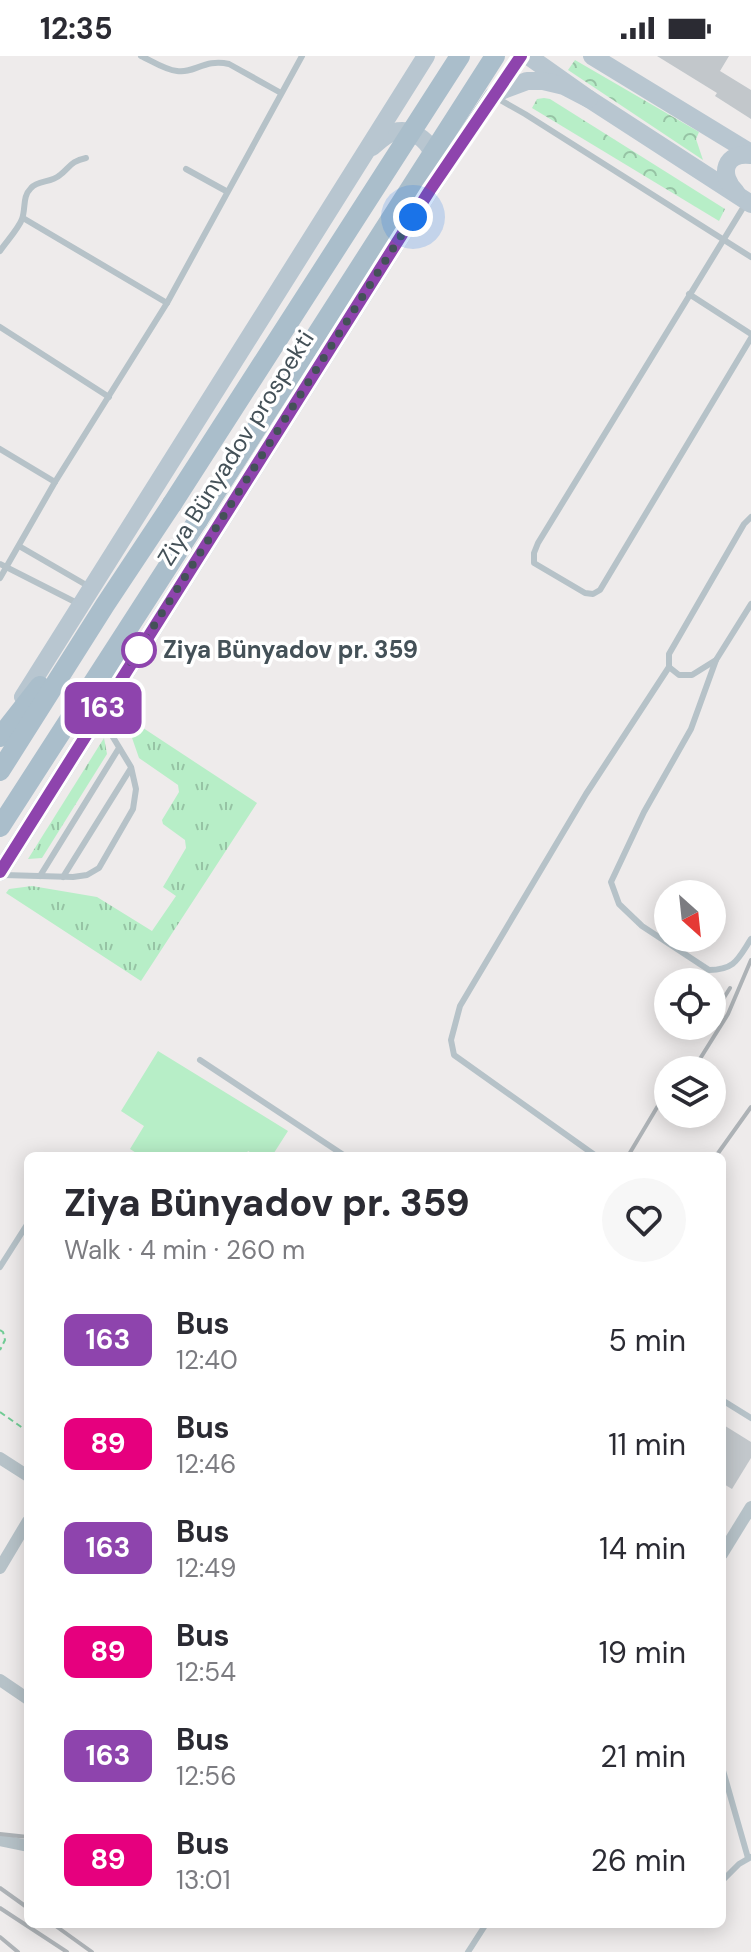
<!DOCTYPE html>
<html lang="en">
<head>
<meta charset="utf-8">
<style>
  :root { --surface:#fff; --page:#f7f7f7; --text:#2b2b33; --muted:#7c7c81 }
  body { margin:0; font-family:"DM Sans",sans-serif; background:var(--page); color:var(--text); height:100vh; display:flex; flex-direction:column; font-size:30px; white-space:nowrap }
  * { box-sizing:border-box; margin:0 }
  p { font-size:26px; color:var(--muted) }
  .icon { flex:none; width:44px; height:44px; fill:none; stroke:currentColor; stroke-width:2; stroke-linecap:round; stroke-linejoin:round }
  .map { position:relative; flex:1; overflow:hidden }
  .drawer { position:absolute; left:24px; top:1096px; width:702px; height:776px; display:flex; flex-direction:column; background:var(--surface); border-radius:12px; box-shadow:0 4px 20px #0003 }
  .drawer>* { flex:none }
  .badge { padding:0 16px; border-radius:12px; font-size:28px; line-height:52px }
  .needle { width:52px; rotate:153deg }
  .controls { position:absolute; left:654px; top:824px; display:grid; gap:16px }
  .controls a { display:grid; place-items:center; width:72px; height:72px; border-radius:50%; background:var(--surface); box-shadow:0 4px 20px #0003; font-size:40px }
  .you { position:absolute; width:40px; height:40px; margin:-20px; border:6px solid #fff; border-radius:50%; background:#1a73e8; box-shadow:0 0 0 12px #1a73e833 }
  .map>.badge { position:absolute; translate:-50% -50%; box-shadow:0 0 0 4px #fff }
  .round { display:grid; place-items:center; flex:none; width:84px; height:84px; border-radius:42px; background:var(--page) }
  .headline { display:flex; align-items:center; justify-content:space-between; height:136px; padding:0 40px }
  h1 { font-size:38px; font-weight:800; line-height:60px }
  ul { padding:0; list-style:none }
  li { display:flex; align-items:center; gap:24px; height:104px; padding:0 40px }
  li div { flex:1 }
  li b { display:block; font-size:30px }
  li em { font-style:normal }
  li .badge { min-width:88px; font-weight:700; text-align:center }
  .status { display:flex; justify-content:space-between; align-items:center; height:56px; padding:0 40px; background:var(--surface); direction:ltr }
  .status svg { height:22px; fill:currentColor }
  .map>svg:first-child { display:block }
  .grass { fill:url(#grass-tufts) }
  .forest { fill:url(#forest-crowns) }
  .park { fill:#b7eec7 }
  .building { fill:#c2c7cb }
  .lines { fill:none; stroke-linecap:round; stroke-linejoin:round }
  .path { stroke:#70cb94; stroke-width:2; stroke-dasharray:6 4; stroke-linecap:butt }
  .lane { stroke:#b6c2c8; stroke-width:6 }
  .street { stroke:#b6c2c8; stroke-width:12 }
  .secondary { stroke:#b8c6d0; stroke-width:18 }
  .primary { stroke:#aabecb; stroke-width:20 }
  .rail { stroke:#adb2b6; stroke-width:4 }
  .primary-bridge { stroke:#aabecb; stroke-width:20 }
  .line-casing { stroke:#fff; stroke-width:18 }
  .line { stroke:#8e44ad; stroke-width:12 }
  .walk { stroke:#445158; stroke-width:8; stroke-dasharray:0 14.4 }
  .stop-dot { fill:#fff; stroke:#8e44ad; stroke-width:4 }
  .labels { text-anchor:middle; stroke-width:7; stroke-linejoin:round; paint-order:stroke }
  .street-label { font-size:24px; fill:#445158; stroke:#fff }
  .stop-label { font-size:24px; font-weight:bold; fill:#445158; stroke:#fff; text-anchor:start }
</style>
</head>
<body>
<div class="status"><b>12:35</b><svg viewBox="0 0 49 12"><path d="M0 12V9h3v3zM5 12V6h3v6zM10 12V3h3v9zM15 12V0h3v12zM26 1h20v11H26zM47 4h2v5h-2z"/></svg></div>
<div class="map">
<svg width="751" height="1896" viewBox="0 0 751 1896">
  <defs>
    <pattern id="grass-tufts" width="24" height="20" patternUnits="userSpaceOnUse" patternTransform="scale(2)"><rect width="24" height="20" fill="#b7eec7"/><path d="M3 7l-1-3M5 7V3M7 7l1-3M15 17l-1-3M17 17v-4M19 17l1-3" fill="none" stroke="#96c3a4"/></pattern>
    <pattern id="forest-crowns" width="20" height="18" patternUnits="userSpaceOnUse" patternTransform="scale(2)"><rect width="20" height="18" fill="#b7eec7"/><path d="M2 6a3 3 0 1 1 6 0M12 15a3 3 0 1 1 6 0" fill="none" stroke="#96c3a4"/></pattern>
  </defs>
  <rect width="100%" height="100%" fill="#eeebeb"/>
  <g class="grass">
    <polygon points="122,653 131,664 257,747 141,925 6,837 9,833 32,830 97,841 152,875 176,840 163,831 186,792 185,784 163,768 162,764 179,736 178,729 139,702"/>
    <polygon points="104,682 107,698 42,802 28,803"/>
  </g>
  <g class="forest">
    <polygon points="575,4 699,76 696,83 703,104 568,14"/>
    <polygon points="544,42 550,43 725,153 719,165 532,52 537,43"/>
  </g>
  <polygon class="park" points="158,995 288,1075 272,1100 257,1100 248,1095 245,1100 141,1100 130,1093 144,1070 121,1055"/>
  <g class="building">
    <polygon points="657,0 729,0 720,15 751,34 751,63 715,40 717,37"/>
    <polygon points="722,1368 751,1386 751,1402 732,1433 722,1427"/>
  </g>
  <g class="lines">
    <g class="path">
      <polyline points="0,1274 3,1276 5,1284 0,1294"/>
      <polyline points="0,1356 27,1375"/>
    </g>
    <g class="lane">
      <path d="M141,0C152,5 165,14 177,15C194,18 205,2 229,8L281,37"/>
      <polyline points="500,30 521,0"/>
      <polyline points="495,41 525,58 751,201"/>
      <polyline points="186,113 226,135"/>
      <polyline points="746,147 538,487 534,497 534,507 585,537 593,538 600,534 751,282"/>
      <polyline points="23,162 167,247"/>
      <path d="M0,195C6,186 19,172 22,163C26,152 22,141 31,132C38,124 51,127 60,119C70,111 71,105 86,102"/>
      <polyline points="689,238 751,278"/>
      <polyline points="0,271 109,341"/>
      <polyline points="0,393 55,426"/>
      <polyline points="751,461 744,468 669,598 669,611 679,619 692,619 716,604 751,548"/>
      <polyline points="19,490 88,530"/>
      <polyline points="0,508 79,548"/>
      <polyline points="0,522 55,426 167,247 302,0"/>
      <path d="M716,604L691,673L644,756L611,826L619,848L642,870L709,914C735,914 738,903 751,883"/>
      <polyline points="4,819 73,821 87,819 99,812 133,753 136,733 131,711 102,663"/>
      <polyline points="40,820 119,692"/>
      <polyline points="63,821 131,712"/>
      <polyline points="200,1004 345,1100"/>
      <polyline points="596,1100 454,999 451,984 460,950 586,738 669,611"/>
      <polyline points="0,1211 28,1167"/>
      <polyline points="722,1344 751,1362"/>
      <polyline points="722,1711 748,1802"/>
      <polyline points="722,1825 739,1808 751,1801"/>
      <polyline points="468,1896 486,1868"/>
    </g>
    <g class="street">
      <polyline points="0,1402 28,1420"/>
      <polyline points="722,1498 751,1451"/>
      <polyline points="0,1512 28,1465"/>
      <polyline points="0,1624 28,1643"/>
      <polyline points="0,1784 28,1790"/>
    </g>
    <g class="secondary">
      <polyline points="528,0 589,43 751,148"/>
      <polyline points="592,0 751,97"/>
      <path d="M372,91C378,86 386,78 394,76C415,71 434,88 435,108"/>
      <path d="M736,136C718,118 725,96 751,99"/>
      <polyline points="23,641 426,0"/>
      <polyline points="0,816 430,134 493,40 503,34 527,25 543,25 564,30 589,43"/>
    </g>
    <g class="primary">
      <polyline points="98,659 119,598"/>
      <polyline points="0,681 40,630"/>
      <polyline points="0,715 105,549 172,448"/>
      <polyline points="0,771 198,464"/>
    </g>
    <g class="rail">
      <polyline points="712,961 730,932"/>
      <polyline points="693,1014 728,958 751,904"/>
      <polyline points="628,1100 668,1033"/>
      <polyline points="716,1100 751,1051"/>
      <polyline points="0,1778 28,1781"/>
      <polyline points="0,1832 28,1852"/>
      <polyline points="0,1852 67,1896"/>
      <polyline points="53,1868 92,1896"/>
      <polyline points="0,1881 18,1896"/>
    </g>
    <g class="primary-bridge">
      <polyline points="172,448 460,0"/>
      <polyline points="198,464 495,0"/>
    </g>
  </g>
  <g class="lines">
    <g class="line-casing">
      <polyline id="line" points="0,816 430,134 521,0"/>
    </g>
    <use href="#line" class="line"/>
    <polyline class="walk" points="139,594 131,606 413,161"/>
  </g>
  <circle class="stop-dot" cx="139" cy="594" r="16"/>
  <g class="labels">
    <g class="street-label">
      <text transform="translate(236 392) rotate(-58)" y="8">Ziya Bünyadov prospekti</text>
    </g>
    <g class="stop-label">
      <text x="163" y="602">Ziya Bünyadov pr. 359</text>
    </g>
  </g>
</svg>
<div class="controls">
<a><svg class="needle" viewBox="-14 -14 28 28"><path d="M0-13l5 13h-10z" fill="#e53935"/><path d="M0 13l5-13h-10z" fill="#7c7c81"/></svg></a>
<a><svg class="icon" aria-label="locate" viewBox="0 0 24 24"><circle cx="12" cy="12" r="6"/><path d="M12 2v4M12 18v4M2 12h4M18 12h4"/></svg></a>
<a><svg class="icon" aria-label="layers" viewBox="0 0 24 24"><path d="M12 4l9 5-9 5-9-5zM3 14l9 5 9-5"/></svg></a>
</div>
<div class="you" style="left:413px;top:161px"></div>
<b class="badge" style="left:103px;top:652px;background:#8e44ad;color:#fff">163</b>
<section class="drawer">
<div class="headline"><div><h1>Ziya Bünyadov pr. 359</h1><p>Walk · 4 min · 260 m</p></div><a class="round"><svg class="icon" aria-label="heart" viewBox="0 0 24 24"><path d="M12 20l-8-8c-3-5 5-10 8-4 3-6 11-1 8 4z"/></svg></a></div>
<ul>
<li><span class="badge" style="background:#8e44ad;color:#fff">163</span><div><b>Bus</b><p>12:40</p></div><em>5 min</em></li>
<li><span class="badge" style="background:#e6007e;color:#fff">89</span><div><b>Bus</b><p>12:46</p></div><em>11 min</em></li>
<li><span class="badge" style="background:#8e44ad;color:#fff">163</span><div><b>Bus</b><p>12:49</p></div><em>14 min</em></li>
<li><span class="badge" style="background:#e6007e;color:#fff">89</span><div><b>Bus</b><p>12:54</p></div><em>19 min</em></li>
<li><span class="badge" style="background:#8e44ad;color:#fff">163</span><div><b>Bus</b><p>12:56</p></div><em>21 min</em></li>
<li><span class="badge" style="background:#e6007e;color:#fff">89</span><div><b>Bus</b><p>13:01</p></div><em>26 min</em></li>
</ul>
</section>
</div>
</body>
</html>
